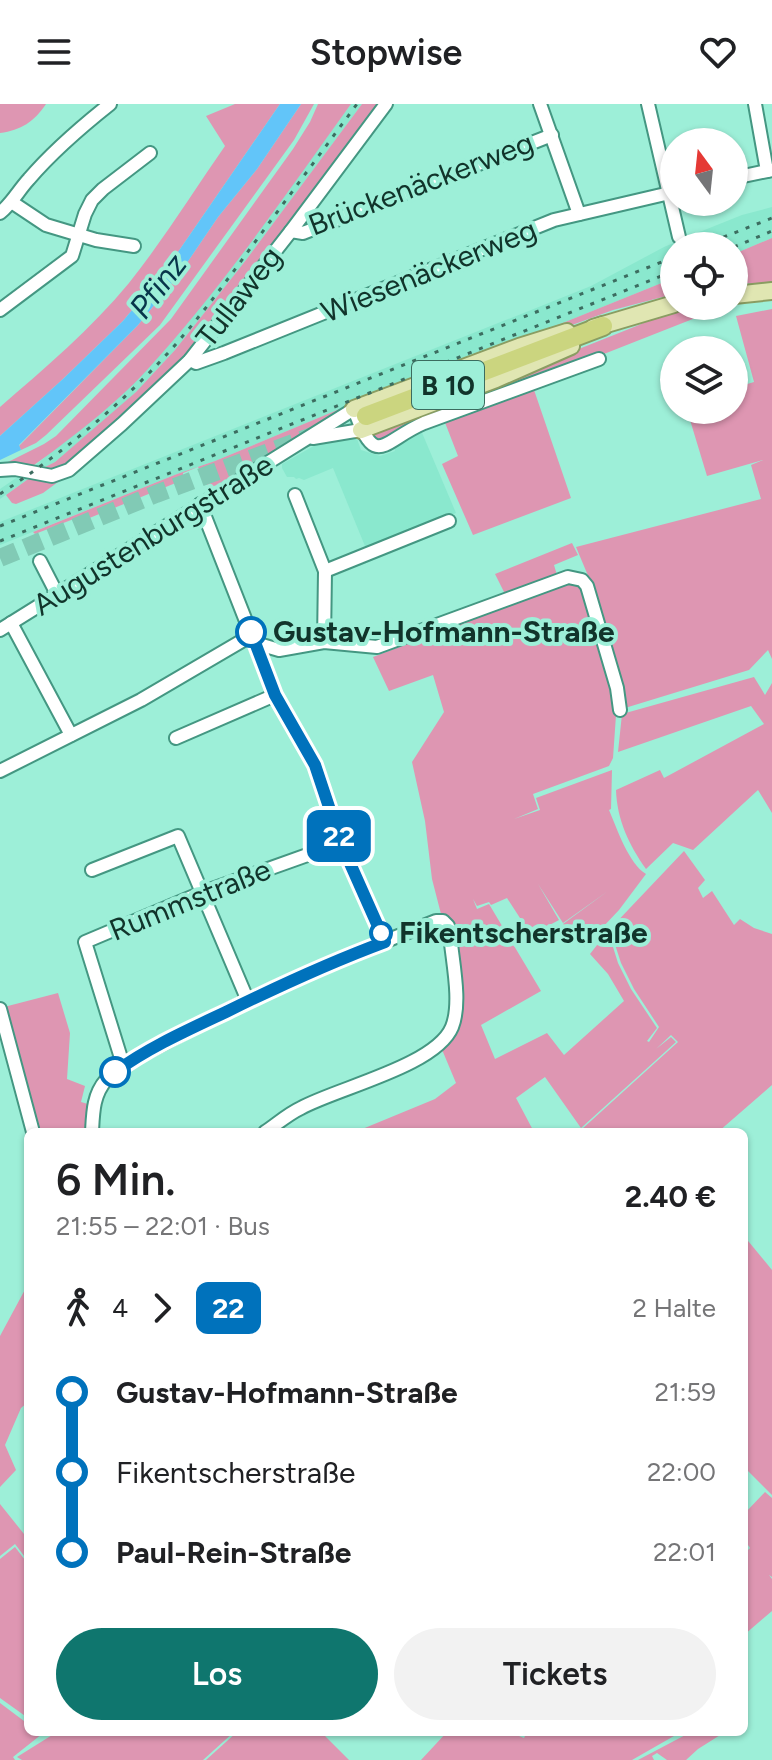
<!DOCTYPE html>
<html lang="de">
<head>
<meta charset="utf-8">
<style>
  :root { --surface:#fff; --page:#f2f2f2; --text:#202124; --muted:#757577; --accent:#0f766e }
  body { margin:0; font-family:Figtree,sans-serif; background:var(--page); color:var(--text); height:100vh; display:flex; flex-direction:column; font-size:30px; white-space:nowrap }
  * { box-sizing:border-box; margin:0 }
  p { font-size:26px; color:var(--muted) }
  .icon { flex:none; width:44px; height:44px; fill:none; stroke:currentColor; stroke-width:2; stroke-linecap:round; stroke-linejoin:round }
  .map { position:relative; flex:1; overflow:hidden }
  .drawer { position:absolute; left:24px; top:1024px; width:724px; height:608px; display:flex; flex-direction:column; background:var(--surface); border-radius:12px; box-shadow:0 2px 6px #0004 }
  .drawer>* { flex:none }
  .badge { padding:0 16px; border-radius:12px; font-size:28px; line-height:52px }
  .needle { width:52px; rotate:345deg }
  .fabs { position:absolute; left:660px; top:24px; display:grid; gap:16px }
  .fabs a { display:grid; place-items:center; width:88px; height:88px; border-radius:50%; background:var(--surface); box-shadow:0 2px 6px #0004; font-size:40px }
  .map>.badge { position:absolute; translate:-50% -50%; box-shadow:0 0 0 4px #fff }
  .legs { display:flex; align-items:center; gap:12px; height:88px; padding:0 32px; font-size:26px }
  .legs p { margin-inline-start:auto }
  .headline { display:flex; align-items:center; justify-content:space-between; height:136px; padding:0 32px }
  h1 { font-size:44px; font-weight:600; line-height:60px }
  .button { display:flex; gap:16px; margin-top:auto; padding:16px 32px }
  .button a { flex:1; height:92px; border-radius:48px; background:var(--accent); color:#fff; font-size:32px; font-weight:600; line-height:92px; text-align:center }
  .button a+a { background:var(--page); color:var(--text) }
  ul { padding:0 32px; list-style:none }
  li { display:flex; align-items:center; gap:28px; height:80px; font-size:30px }
  li i { display:grid; place-items:center; width:12px; height:100%; margin:0 10px; background:currentColor }
  li i::after { content:''; width:20px; height:20px; margin:-10px; border:6px solid; border-radius:50%; background:var(--surface) }
  li p { margin-inline-start:auto }
  li:first-child i { background:linear-gradient(#0000 50%,currentColor 0) }
  li:last-child i { background:linear-gradient(currentColor 50%,#0000 0) }
  header { display:flex; justify-content:space-between; align-items:center; height:104px; padding:0 32px; background:var(--surface); font-size:36px; font-weight:600 }
  .map>svg:first-child { display:block }
  .built { fill:#8ae8ce }
  .green { fill:#de96b2 }
  .water { fill:#62c5f9 }
  .lines { fill:none; stroke-linecap:round; stroke-linejoin:round }
  .highway-tunnel { stroke:#81cab5; stroke-width:18; stroke-dasharray:18 9; stroke-linecap:butt }
  .minor-casing { stroke:#449782; stroke-width:16 }
  .major-casing { stroke:#8a9d62; stroke-width:20 }
  .highway-casing { stroke:#8a9d62; stroke-width:22 }
  .minor { stroke:#fff; stroke-width:12 }
  .major { stroke:#e0e6b2; stroke-width:16 }
  .highway { stroke:#cbd57f; stroke-width:18 }
  .rail { stroke:#3c6d60; stroke-width:3; stroke-dasharray:4 8; stroke-linecap:butt }
  .line-1-casing { stroke:#fff; stroke-width:18 }
  .line-1 { stroke:#0072bc; stroke-width:12 }
  .stop-1-dot { fill:#fff; stroke:#0072bc; stroke-width:4 }
  .labels { text-anchor:middle; stroke-width:8; stroke-linejoin:round; paint-order:stroke }
  .shield { fill:#9defd8; stroke:#3b6c5f; stroke-width:2 }
  .shield-label { font-size:28px; font-weight:bold; fill:#11342b }
  .street-label { font-size:30px; fill:#11342b; stroke:#9defd8 }
  .stop-label { font-size:30px; font-weight:bold; fill:#11342b; stroke:#9defd8; text-anchor:start }
  .water-label { font-size:32px; font-style:italic; fill:#07354a; stroke:#9defd8 }
</style>
</head>
<body>
<header><svg class="icon" aria-label="menu" viewBox="0 0 24 24"><path d="M4 6h16M4 12h16M4 18h16"/></svg>Stopwise<svg class="icon" aria-label="heart" viewBox="0 0 24 24"><path d="M12 20l-8-8c-3-5 5-10 8-4 3-6 11-1 8 4z"/></svg></header>
<div class="map">
<svg width="772" height="1656" viewBox="0 0 772 1656">
  <rect width="100%" height="100%" fill="#9defd8"/>
  <g class="built">
    <polygon points="351,0 362,0 246,156 175,246 136,288 107,314 55,358 45,363 0,395 0,385 38,359 122,290 218,181"/>
    <polygon points="772,103 772,134 734,150 734,142 674,142 674,174 523,235 354,299 215,357 177,370 0,441 0,418 591,182 664,143 695,130 695,129 702,127 742,111"/>
    <polygon points="420,324 456,409 367,447 333,364 304,376 299,374 296,375 294,373 287,373 282,364 282,360 326,335 356,332 361,346 380,352 395,347 393,341"/>
  </g>
  <g class="green">
    <path d="M0,0H46C34,18 21,26 0,29Z"/>
    <path d="M235,0H280L167,164L123,217L63,275L0,332V303C45,264 91,225 129,179C164,135 193,88 225,42L206,12Z"/>
    <polygon points="301,0 314,0 294,36 160,221 46,331 36,339 21,346 19,342 138,221 180,169 218,113 257,65"/>
    <path d="M318,0H351C286,90 222,184 147,266C115,301 68,337 30,364L6,359L44,340L56,332L171,215L293,45L310,18Z"/>
    <polygon points="362,0 380,0 195,244 89,346 66,362 58,366 42,366 45,363 55,358 136,288 175,246 246,156"/>
    <polygon points="772,134 772,180 734,179 734,150"/>
    <polygon points="674,174 674,190 613,206 352,302 215,385 214,383 209,385 198,363 183,369 183,376 87,415 84,411 35,430 33,428 177,370 215,357 354,299 523,235"/>
    <polygon points="690,202 721,202 708,209 380,338 372,333 371,328 639,221 668,207"/>
    <polygon points="772,205 772,555 768,546 749,566 625,604 589,474 576,443 761,395 751,361 763,356 707,372 687,306 734,306 734,284 754,278 736,212"/>
    <polygon points="533,283 571,394 473,431 442,360 458,352 444,316"/>
    <polygon points="31,373 50,378 58,378 43,389 16,400 12,399 6,391"/>
    <polygon points="572,439 578,451 554,461 557,471 505,490 495,470"/>
    <path d="M572,478L583,480L617,597L613,654L609,662L533,690L538,705L514,715L540,706L536,694L612,666L611,705L609,706C617,725 629,760 646,770L619,806L584,843L563,820L608,787L563,819L538,780L559,816L531,831L507,794L491,801L489,798L477,802L473,795L477,805L489,800L541,887L481,921L495,955L547,929L564,951L624,897L608,870L590,850L608,827L618,859L631,885L657,924L647,937L649,938L659,923L634,885L621,859L610,825L684,747L705,776L698,784L703,794L712,787L734,821L740,815L754,824L772,830V981L718,1028H582L581,1026L678,938L671,931L656,945L671,933L676,938L581,1024L545,973L516,994L534,1028H355L435,995L456,979L443,948L435,938L447,917L452,896L441,810L432,775L425,717L412,658L444,608L433,571L389,587L373,553Z"/>
    <path d="M754,573L765,591L772,579V709L758,686L693,746L673,739L646,765C629,741 617,716 616,686L660,666L664,674L764,620L751,602L618,648L622,610Z"/>
    <polygon points="58,889 70,929 67,975 85,982 81,998 88,1000 84,1028 38,1028 4,903"/>
    <polygon points="744,1132 772,1166 772,1391 744,1363"/>
    <polygon points="28,1180 28,1298 21,1304 5,1341 16,1366 0,1383 0,1232"/>
    <polygon points="765,1388 772,1394 772,1473 769,1471 772,1475 772,1507 744,1531 744,1450 750,1444 744,1435 744,1410"/>
    <polygon points="0,1400 28,1435 28,1457 15,1440 0,1452"/>
    <polygon points="15,1443 28,1460 28,1614 0,1594 0,1455"/>
    <polygon points="0,1599 28,1620 28,1628 39,1628 42,1630 13,1653 15,1656 0,1656"/>
    <polygon points="57,1628 234,1628 203,1656 22,1656 17,1653"/>
    <polygon points="237,1628 321,1628 349,1656 206,1656"/>
    <polygon points="447,1628 509,1628 524,1634 525,1632 512,1628 681,1628 632,1656 421,1656"/>
    <polygon points="691,1628 725,1628 698,1645 686,1656 667,1656 657,1649 652,1652 654,1656 638,1656"/>
  </g>
  <polygon class="water" points="280,0 301,0 257,65 218,113 180,169 138,221 19,341 21,346 0,356 0,332 63,275 123,217 167,164"/>
  <g class="lines">
    <polyline class="highway-tunnel" points="0,454 156,390 366,312"/>
    <g class="minor-casing">
      <g id="minor">
        <polyline points="540,0 579,110"/>
        <polyline points="648,0 679,133"/>
        <polyline points="755,0 767,67"/>
        <polyline points="734,74 772,66"/>
        <polyline points="13,99 46,121 96,136 134,142"/>
        <path d="M0,109C13,98 18,87 29,75C53,47 81,23 110,0"/>
        <polyline points="291,127 303,129 552,31"/>
        <polyline points="0,206 72,152 85,110 92,96 103,85 150,49"/>
        <polyline points="190,256 196,259 224,249 554,116 674,88"/>
        <polyline points="313,334 361,326"/>
        <polyline points="0,366 15,365 52,372 69,366 122,320 190,256 291,127 386,0"/>
        <polyline points="295,391 325,467 324,538"/>
        <polyline points="200,400 275,591 315,661 341,739 385,838"/>
        <polyline points="40,457 57,490"/>
        <polyline points="325,467 449,417"/>
        <polyline points="11,519 71,631"/>
        <path d="M0,526L354,305C376,367 382,337 424,319L599,255"/>
        <polyline points="252,531 262,541 279,546 324,538 377,543 568,473 582,476 587,482 617,584 620,606"/>
        <polyline points="176,634 275,591"/>
        <polyline points="0,667 141,596 252,531"/>
        <polyline points="92,766 178,732 248,897"/>
        <polyline points="0,905 33,1028"/>
        <polyline points="125,961 121,954 85,838 201,789 341,739"/>
        <path d="M92,1028C93,1009 93,991 106,976C122,958 148,948 168,937C254,890 345,853 436,817H443L448,822L450,830C452,856 462,898 452,923C436,962 337,984 301,1004C288,1010 277,1020 265,1028"/>
      </g>
    </g>
    <g class="major-casing">
      <g id="major">
        <polyline points="734,191 772,187"/>
        <polyline points="593,224 674,200"/>
        <polyline points="354,305 519,243 567,228"/>
        <polyline points="361,326 496,275 571,242"/>
      </g>
    </g>
    <g class="highway-casing">
      <polyline id="highway" points="366,312 603,222"/>
    </g>
    <use href="#minor" class="minor"/>
    <use href="#major" class="major"/>
    <use href="#highway" class="highway"/>
    <g class="rail">
      <polyline points="701,142 772,114"/>
      <polyline points="734,143 772,127"/>
      <path d="M0,390C55,354 106,313 152,266C190,227 223,182 255,138C289,92 323,46 357,0"/>
      <polyline points="0,422 674,153"/>
      <polyline points="0,437 674,167"/>
    </g>
  </g>
  <g class="lines">
    <g class="line-1-casing">
      <path id="line-1" d="M115,968C149,943 190,925 228,907C279,882 331,858 385,838L341,739L315,661L275,591L251,528"/>
    </g>
    <use href="#line-1" class="line-1"/>
  </g>
  <g class="stop-1-dot">
    <circle cx="251" cy="528" r="14"/>
    <circle cx="381" cy="829" r="10"/>
    <circle cx="115" cy="968" r="14"/>
  </g>
  <g class="labels">
    <rect class="shield" x="412" y="257" width="72" height="48" rx="6"/>
    <g class="shield-label">
      <text x="448" y="291">B 10</text>
    </g>
    <g class="street-label">
      <text transform="translate(421 80) rotate(-21)" y="10">Brückenäckerweg</text>
      <text transform="translate(429 167) rotate(-22)" y="10">Wiesenäckerweg</text>
      <text transform="translate(239 193) rotate(-52)" y="10">Tullaweg</text>
      <text transform="translate(153 431) rotate(-32)" y="10">Augustenburgstraße</text>
      <text transform="translate(190 796) rotate(-22)" y="10">Rummstraße</text>
    </g>
    <g class="stop-label">
      <text x="273" y="538">Gustav-Hofmann-Straße</text>
      <text x="399" y="839">Fikentscherstraße</text>
    </g>
    <g class="water-label">
      <text transform="translate(158 182) rotate(-53)" y="11">Pfinz</text>
    </g>
  </g>
</svg>
<div class="fabs">
<a><svg class="needle" viewBox="-14 -14 28 28"><path d="M0-13l5 13h-10z" fill="#e53935"/><path d="M0 13l5-13h-10z" fill="#757577"/></svg></a>
<a><svg class="icon" aria-label="locate" viewBox="0 0 24 24"><circle cx="12" cy="12" r="6"/><path d="M12 2v4M12 18v4M2 12h4M18 12h4"/></svg></a>
<a><svg class="icon" aria-label="layers" viewBox="0 0 24 24"><path d="M12 4l9 5-9 5-9-5zM3 14l9 5 9-5"/></svg></a>
</div>
<b class="badge" style="left:339px;top:732px;background:#0072bc;color:#fff">22</b>
<section class="drawer">
<div class="headline"><div><h1>6 Min.</h1><p>21:55 – 22:01 · Bus</p></div><b>2.40 €</b></div>
<div class="legs"><svg class="icon" aria-label="walk" viewBox="0 0 24 24"><circle cx="13" cy="4" r="2"/><path d="M13 8l-2 6 4 7M11 14l-3 7M7 12l3-4h3l4 4"/></svg>4<svg class="icon" aria-label="forward" viewBox="0 0 24 24"><path d="M9 5l7 7-7 7"/></svg><b class="badge" style="background:#0072bc;color:#fff">22</b><p>2 Halte</p></div>
<ul>
<li><i style="color:#0072bc"></i><b>Gustav-Hofmann-Straße</b><p>21:59</p></li>
<li><i style="color:#0072bc"></i><span>Fikentscherstraße</span><p>22:00</p></li>
<li><i style="color:#0072bc"></i><b>Paul-Rein-Straße</b><p>22:01</p></li>
</ul>
<div class="button"><a>Los</a><a>Tickets</a></div>
</section>
</div>
</body>
</html>
